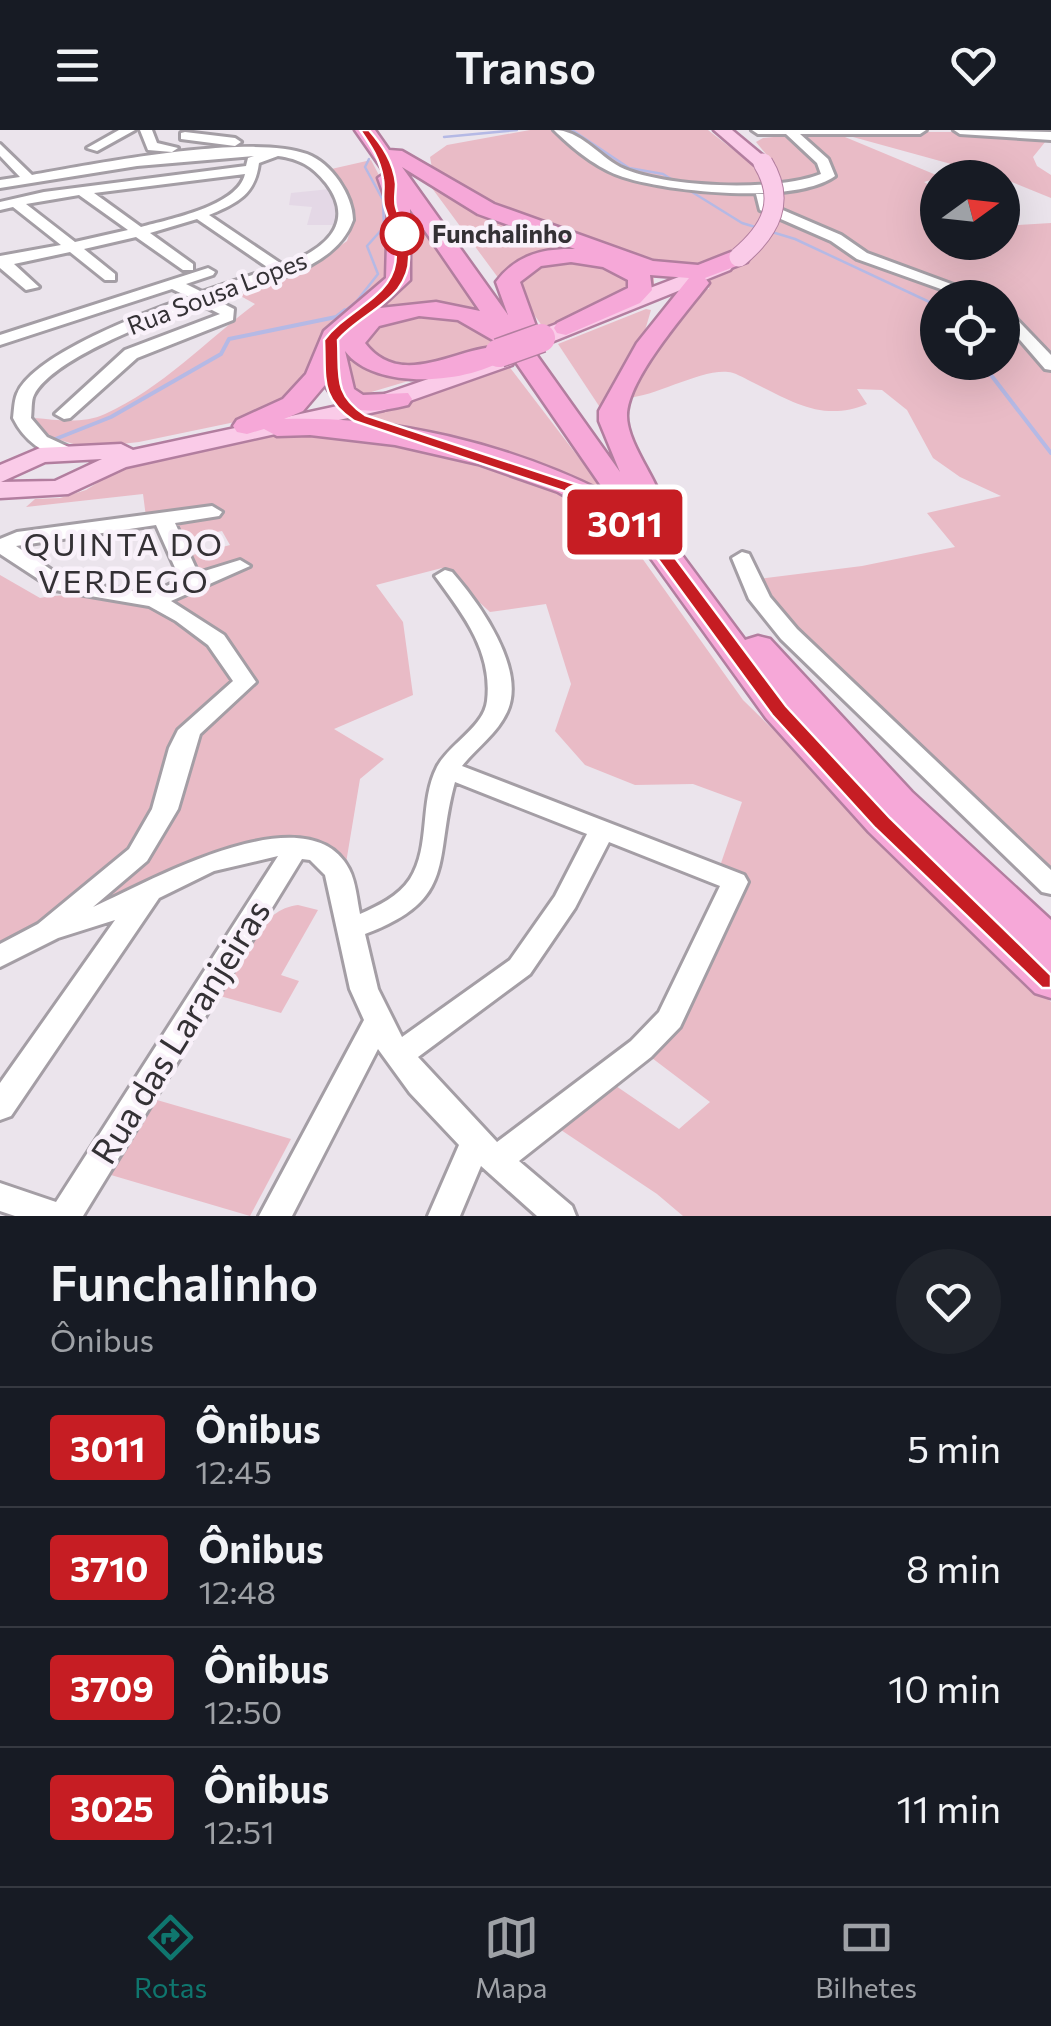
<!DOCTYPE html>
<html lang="pt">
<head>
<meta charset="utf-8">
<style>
  :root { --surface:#171b24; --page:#20242c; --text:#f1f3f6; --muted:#9ea1a6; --line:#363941; --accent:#0f766e }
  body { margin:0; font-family:Commissioner,sans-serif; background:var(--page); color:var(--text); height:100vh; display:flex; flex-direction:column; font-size:38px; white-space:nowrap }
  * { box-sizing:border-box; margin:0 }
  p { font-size:32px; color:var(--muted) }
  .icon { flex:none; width:55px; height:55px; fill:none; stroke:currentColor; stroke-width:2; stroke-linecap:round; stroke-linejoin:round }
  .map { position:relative; height:1086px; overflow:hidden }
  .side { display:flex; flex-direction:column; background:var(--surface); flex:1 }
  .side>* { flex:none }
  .badge { padding:0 20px; border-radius:8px; font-size:35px; line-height:65px }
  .needle { width:65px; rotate:75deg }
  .fabs { position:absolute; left:920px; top:30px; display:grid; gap:20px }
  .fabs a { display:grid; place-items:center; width:100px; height:100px; border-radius:50%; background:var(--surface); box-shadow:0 10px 40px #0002; font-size:50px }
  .map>.badge { position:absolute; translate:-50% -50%; box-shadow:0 0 0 5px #fff }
  .round { display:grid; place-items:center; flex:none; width:105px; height:105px; border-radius:52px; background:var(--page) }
  .overview { display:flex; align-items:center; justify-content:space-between; height:170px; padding:0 50px }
  h1 { font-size:48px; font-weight:600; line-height:75px }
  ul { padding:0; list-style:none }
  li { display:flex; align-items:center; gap:30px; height:120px; padding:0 50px; border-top:2px solid var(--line) }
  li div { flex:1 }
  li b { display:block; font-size:38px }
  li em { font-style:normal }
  li .badge { min-width:110px; font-weight:700; text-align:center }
  header { display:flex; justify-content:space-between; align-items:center; height:130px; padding:0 50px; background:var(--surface); font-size:45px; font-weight:600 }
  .tab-bar { display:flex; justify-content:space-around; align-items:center; height:140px; border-top:2px solid var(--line); background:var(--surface); font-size:28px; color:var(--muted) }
  .tab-bar a { display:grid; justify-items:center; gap:5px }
  .tab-bar .selected { color:var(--accent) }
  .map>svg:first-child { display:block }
  .built { fill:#e4d8e6 }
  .green { fill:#e9bbc6; fill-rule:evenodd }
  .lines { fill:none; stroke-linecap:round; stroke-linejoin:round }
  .stream-far1 { stroke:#b5b9e5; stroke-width:2.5 }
  .stream { stroke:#b5b9e5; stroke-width:4 }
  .minor-casing { stroke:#a49ea5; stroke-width:6 }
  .major-casing { stroke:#b27e9f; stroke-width:5 }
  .highway-casing { stroke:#b27e9f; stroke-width:5 }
  .minor { fill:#fff; fill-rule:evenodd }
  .major { fill:#facbe8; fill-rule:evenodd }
  .highway { fill:#f6a8d8; fill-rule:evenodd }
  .major-bridge-casing { stroke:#b27e9f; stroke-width:21; stroke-linecap:butt }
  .highway-bridge-casing { stroke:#b27e9f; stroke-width:31; stroke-linecap:butt }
  .major-bridge { stroke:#facbe8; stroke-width:19 }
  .highway-bridge { stroke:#f6a8d8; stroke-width:28 }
  .line { fill:#c61d23; stroke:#fff; stroke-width:2.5 }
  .stop-dot { fill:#fff; stroke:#c61d23; stroke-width:5 }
  .labels { text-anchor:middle; stroke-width:9; stroke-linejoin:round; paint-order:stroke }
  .far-stop-label { font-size:25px; font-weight:bold; fill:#343135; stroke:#f9f1fa; text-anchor:start }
  .far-street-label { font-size:25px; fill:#343135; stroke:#f9f1fa }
  .neighbourhood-label { font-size:32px; letter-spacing:2.5px; fill:#343135; stroke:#f9f1fa }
  .near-street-label { font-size:35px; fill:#343135; stroke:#f9f1fa }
</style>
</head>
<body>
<header><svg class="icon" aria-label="menu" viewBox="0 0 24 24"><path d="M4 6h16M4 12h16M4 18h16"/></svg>Transo<svg class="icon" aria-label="heart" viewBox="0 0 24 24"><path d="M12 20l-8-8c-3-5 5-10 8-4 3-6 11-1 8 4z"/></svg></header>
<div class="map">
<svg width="1051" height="1086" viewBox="0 0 1051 1086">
  <rect width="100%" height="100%" fill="#ebe4ec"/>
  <polygon class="built" points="330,59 338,71 340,95 307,95 312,77 289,75 291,63"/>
  <g class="green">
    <path d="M530,0H554L611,43L649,53L788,60L806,58L833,46L834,38L804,6L845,7L941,47L924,52L937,60L938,112H1002L1003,88L1018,95L1051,93V743L801,508L759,449L862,436L955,417L927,383L1001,366L960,347L933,328L907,280L882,260L857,259L867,274C822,293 790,270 750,251C744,248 734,242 728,242C698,239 646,272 623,267L697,160L709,159L708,151L722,144L704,137L674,138L515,88L432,38L430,27L447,15ZM938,168H1002V232H938Z"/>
    <path d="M568,0H708L754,36L774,34L756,12L763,8L784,6L813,30L820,41C797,66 668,52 634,43C609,37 587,15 568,0Z"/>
    <polygon points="846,2 984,2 1050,6 1033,27 1037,36 1051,45 1051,68 1002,48 842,4"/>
    <path d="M371,30L382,51L386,87L395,111L393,143L287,276L240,291L139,312L87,318L50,307L35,288C58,290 83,294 105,284C161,259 206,211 255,174L237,164L321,129L347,111L355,85L343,60L327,40Z"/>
    <polygon points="426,50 643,140 654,148 654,159 648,164 647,150 559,124 502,153"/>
    <polygon points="404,72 485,187 451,178 356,195 358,231 432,244 358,266 348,262 340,206 389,167"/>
    <polygon points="590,130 623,141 633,155 625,164 545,200 520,165 517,150 543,132"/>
    <polygon points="646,179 651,180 639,221 605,285 558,214"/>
    <path d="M446,183L481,197L496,220C442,231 415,246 363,219L368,200L402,185Z"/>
    <polygon points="508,235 612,371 363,286 364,282 455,256"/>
    <path d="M306,299L443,323L531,349L576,368L608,388L632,414L743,570L1051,872V1086H683L657,1064L558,998L616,956L679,999L710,972L648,925L685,892L747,745L720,736L742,672L693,654L635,655L585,635L555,601L571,554L546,474L490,482L442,438L376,455L403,492L413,565L334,599L384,629L360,649L346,733C337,725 326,712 315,709C252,692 150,753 93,780L87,773L128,744L161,707L193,607L239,567L250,542L228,518L171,472L207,442L196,440L189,426L230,415L222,401L182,409L176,397L181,391L146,387L143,364L26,377L35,369L60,368L86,360L122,337Z"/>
    <path d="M0,445L40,468C80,459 160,473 193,499C209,512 222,532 233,549L226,564L187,594L147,702L124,730L0,820Z"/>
    <path d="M298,775L318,780L281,845L299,851L281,883L220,866C239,835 258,779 298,775Z"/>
    <polygon points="157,970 291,1009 250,1086 111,1045"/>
  </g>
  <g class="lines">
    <g class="stream-far1">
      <polyline points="572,0 629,38 663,44 742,93 795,109 938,176"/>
      <polyline points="444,7 517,0"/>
      <polyline points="342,183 356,172 378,144 367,116 384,97 383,70 365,37 369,29"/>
    </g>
    <g class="stream">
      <polyline points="981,232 1051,323"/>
      <polyline points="53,310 111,287 221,224 229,209 336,187 345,180"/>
    </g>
    <g class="minor-casing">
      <g id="minor">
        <polygon points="119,0 135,0 97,21 87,18"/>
        <polygon points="140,0 152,0 157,13 178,18 172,22 148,20"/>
        <path d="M554,0C580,0 598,25 620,37C664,58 776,62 821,44L817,33L786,4H758L752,0H926L920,4H800L828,29L835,46C795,75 669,62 623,47C598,39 572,18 554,0Z"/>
        <polygon points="954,0 1051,2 1051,10 960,4"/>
        <polygon points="185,2 235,8 241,12 235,16 181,9 181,3"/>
        <path d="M0,14L32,45C96,34 249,3 307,24C331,33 353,65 353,90C335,142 260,152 214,169L234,179L233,190L137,228L70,288L64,289L55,284L125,220L220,184L200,174L192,177C154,191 53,228 34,265C31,270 32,282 31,288L47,307L75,320L77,324L68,330C43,323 25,312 13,288C14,281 14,271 17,264C33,224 149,181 189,167L172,159L0,215V205L208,138L215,142L213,145L186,154L202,162L270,139L197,89L150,103L193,134V140H183L136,107L84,119L115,144V150H105L70,122L14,134L39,157L26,160L0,138V126L61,115L13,77L0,80V72L44,62L246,36L248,28L254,26L137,36L0,58V50L20,47L0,26ZM278,26C300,29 312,36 326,53C358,95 322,121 283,135L209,85C237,73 255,65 259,33ZM245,44C238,76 170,89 141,97L94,63ZM79,65L128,100L75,112L26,74Z"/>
        <polygon points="756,64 766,64 771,75 841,105 867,123 989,168 966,168 857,129 831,111 760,80"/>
        <polygon points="1002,174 1051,225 1051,240 1045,239 1002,189"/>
        <path d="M212,376L222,382L219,386L175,393L198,443L240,430L250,436L171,471L224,505L256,552L200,604L178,679L147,731L93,777C147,753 308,660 349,739C356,752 357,770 360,784C378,776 399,766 410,749C431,716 419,672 437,637C449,614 484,597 487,571C493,521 462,483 435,446L445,440L452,442C479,473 527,539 507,582C497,604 476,618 462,636L744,745L748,752L680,897L651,927L519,1031L572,1076L576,1086H537L481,1036L460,1086H428L459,1015L410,963L378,919L292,1086H259L364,890L350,859L325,745L310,730L302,729L83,1086H15L0,1081V1053L56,1072L278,726L214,741L159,768L11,986L0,990V953L115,790L58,808L0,837V814L38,794L129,719L152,679L169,618L178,600L233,551L208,515L176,491L149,476L55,460L0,424V409L17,402ZM156,395L180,449L152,464L68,451L16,416ZM455,652L587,704L555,766L510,830L402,907L378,859L365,804C459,769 433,730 455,652ZM609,712L720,756L659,882L631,911L497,1012L418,927L530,844L575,778Z"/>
        <polygon points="742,422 749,424 770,467 797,499 1051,740 1051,764 1042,762 781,509 749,469 732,428"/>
      </g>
    </g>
    <g class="major-casing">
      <g id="major">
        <polygon points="714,0 732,0 772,33 757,37"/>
        <polygon points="723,130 733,136 730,140 549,213 533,213 530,208 533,203"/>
        <path d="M504,223L512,225L515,230L512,235L384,280L126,337L68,364L0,368V335L40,318L121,314L133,320L370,269ZM102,329L55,351L1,352L45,332Z"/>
      </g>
    </g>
    <g class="highway-casing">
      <path id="highway" d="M355,0H375L389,20L402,21L494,74L653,131L698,135L731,122H747L750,127L747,132L705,148L709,153C687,182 627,249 627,286C627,308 648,338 657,358L652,364L638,366L745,510L758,506L770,509L912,662L1051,790V868L1035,863L869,702L766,588L637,409L624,407L592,381L558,362L478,334L395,315L310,305L277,306L264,299L247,304L237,302L233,296L237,290L283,269L306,244L324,201L386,148L388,76L378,48L385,43ZM402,37L478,84L575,119C543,118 516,125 496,152L508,185ZM410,79L480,181L436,172L380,178L410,150ZM571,132L603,137L628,150V158L557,193L554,198L557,203L566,205L640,173L652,160L650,145L689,148L637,213L599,281V291L620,342L523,206L534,204L537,199L520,152L541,136ZM419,186L458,190L505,217C463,212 403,263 365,213L379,196ZM345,221C375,262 474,254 511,225L606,363C511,315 391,285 284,289L303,281L325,255C343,287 375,283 408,275L412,269L408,263L363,265L354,259Z"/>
    </g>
    <use href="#minor" class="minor"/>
    <use href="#major" class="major"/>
    <use href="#highway" class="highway"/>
    <g class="major-bridge-casing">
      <path id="major-bridge" d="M739,127C771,100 786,71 763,33"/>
    </g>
    <g class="highway-bridge-casing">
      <polyline id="highway-bridge" points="499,223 541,208"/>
    </g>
    <use href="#major-bridge" class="major-bridge"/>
    <use href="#highway-bridge" class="highway-bridge"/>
  </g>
  <path class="line" d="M360,0H369C382,15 394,32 396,54C396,62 394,70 396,77C404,106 420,130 398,159C382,179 355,190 338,210C340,245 333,264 365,285L581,356L606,369L664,413L786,576L890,688L1051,845V858H1042L875,698L772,585L651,420L594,376L569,363L354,291C319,268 326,248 324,210C342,186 372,174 387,153C404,129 393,103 385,79C381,69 385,59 383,49C380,29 371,16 360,0Z"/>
  <circle class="stop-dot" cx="402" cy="104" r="20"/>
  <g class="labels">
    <g class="far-stop-label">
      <text x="432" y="113">Funchalinho</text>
    </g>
    <g class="far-street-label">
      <text transform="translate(217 163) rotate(-21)" y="9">Rua Sousa Lopes</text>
    </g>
    <g class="neighbourhood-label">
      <text x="124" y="426">QUINTA DO<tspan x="124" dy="37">VERDEGO</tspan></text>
    </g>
    <g class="near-street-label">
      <text transform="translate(181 902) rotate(-58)" y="12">Rua das Laranjeiras</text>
    </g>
  </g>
</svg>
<div class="fabs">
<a><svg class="needle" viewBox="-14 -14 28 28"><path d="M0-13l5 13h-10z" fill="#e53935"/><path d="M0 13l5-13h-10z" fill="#9ea1a6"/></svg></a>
<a><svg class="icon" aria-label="locate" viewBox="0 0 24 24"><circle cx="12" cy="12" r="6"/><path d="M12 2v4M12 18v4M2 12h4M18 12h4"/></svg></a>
</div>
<b class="badge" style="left:625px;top:392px;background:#c61d23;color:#fff">3011</b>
</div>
<section class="side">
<div class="overview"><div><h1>Funchalinho</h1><p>Ônibus</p></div><a class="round"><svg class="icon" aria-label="heart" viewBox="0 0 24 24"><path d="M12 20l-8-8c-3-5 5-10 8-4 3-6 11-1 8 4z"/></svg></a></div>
<ul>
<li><span class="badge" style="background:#c61d23;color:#fff">3011</span><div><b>Ônibus</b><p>12:45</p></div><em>5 min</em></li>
<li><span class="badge" style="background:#c61d23;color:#fff">3710</span><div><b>Ônibus</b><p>12:48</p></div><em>8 min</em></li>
<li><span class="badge" style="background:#c61d23;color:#fff">3709</span><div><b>Ônibus</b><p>12:50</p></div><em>10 min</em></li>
<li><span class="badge" style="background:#c61d23;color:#fff">3025</span><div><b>Ônibus</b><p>12:51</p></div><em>11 min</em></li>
</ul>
</section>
<nav class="tab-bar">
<a class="selected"><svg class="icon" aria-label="directions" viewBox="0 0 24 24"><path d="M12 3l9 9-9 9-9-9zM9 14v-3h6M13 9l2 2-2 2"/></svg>Rotas</a>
<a><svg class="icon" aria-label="map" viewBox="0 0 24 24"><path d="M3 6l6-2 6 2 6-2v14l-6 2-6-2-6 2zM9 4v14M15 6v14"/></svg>Mapa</a>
<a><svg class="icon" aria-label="tickets" viewBox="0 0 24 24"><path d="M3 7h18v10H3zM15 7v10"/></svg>Bilhetes</a>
</nav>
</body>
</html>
